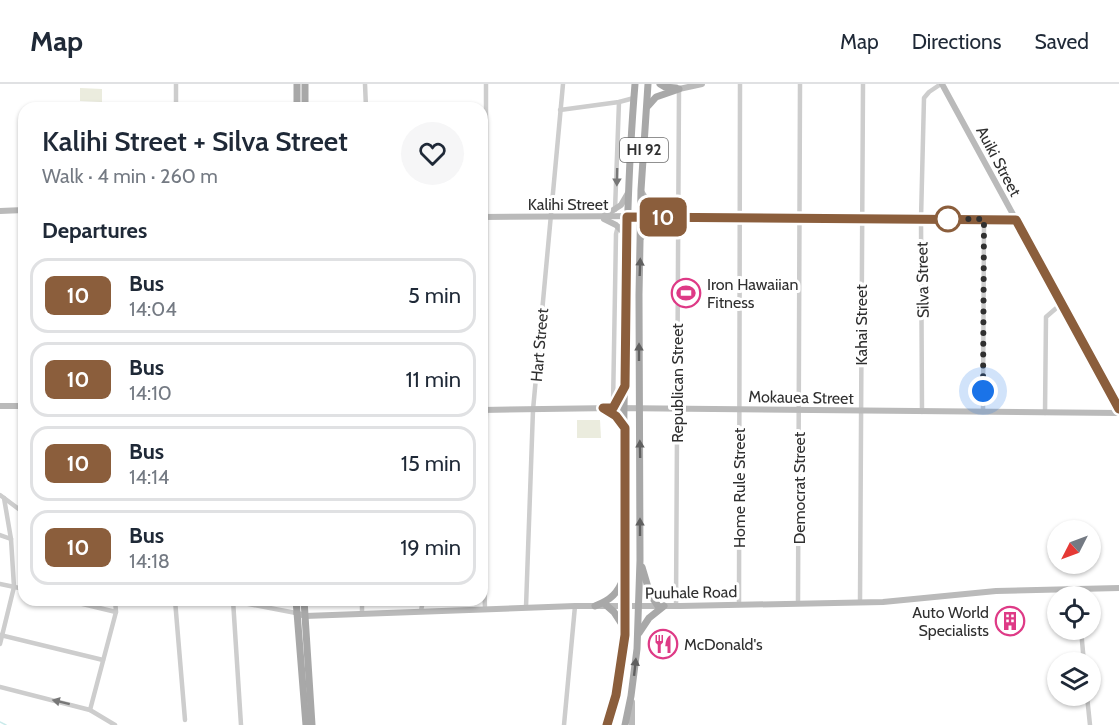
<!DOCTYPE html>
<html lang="en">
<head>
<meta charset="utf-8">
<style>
  :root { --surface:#fff; --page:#f6f6f7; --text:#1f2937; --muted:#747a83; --line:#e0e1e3 }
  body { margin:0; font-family:Cabin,sans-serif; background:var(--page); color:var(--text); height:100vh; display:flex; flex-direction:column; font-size:22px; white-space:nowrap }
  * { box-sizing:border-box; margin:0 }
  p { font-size:20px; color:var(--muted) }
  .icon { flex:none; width:33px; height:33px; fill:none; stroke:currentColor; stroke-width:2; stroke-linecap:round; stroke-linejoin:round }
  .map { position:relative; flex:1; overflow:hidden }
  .details { position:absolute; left:18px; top:18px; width:470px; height:504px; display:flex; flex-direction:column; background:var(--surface); border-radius:18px; box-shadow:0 2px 4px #0004 }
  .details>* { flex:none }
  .badge { padding:0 12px; border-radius:9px; font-size:21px; line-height:39px }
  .needle { width:39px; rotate:228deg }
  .fabs { position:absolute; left:1047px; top:436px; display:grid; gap:12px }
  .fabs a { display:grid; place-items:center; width:54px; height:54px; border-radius:50%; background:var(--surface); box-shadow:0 2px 4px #0004; font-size:30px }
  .you { position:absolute; width:30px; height:30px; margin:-15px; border:4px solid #fff; border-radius:50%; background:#1a73e8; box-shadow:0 0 0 9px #1a73e833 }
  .map>.badge { position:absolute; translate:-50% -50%; box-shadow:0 0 0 3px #fff }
  h2 { padding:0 24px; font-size:22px; line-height:54px }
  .round { display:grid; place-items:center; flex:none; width:63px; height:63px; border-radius:32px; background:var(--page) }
  .headline { display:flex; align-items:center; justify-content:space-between; height:102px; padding:0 24px }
  h1 { font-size:28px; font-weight:600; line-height:45px }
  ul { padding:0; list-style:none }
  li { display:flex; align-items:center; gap:18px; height:75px; margin:0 12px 9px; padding:0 12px; border:3px solid var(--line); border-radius:18px }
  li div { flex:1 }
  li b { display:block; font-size:22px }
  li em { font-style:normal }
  li .badge { min-width:66px; font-weight:700; text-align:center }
  header { display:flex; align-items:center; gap:36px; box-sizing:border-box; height:84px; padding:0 30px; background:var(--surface); border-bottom:2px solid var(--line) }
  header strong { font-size:28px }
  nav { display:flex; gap:33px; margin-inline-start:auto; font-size:21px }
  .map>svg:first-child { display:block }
  .green { fill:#ebecde }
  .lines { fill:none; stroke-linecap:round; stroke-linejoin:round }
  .stream { stroke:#cbebeb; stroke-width:1.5 }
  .street { stroke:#cdcdcd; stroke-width:4.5 }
  .secondary { stroke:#bababa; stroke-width:6 }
  .primary { stroke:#a8a8a8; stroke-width:7 }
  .oneway { fill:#777 }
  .oneway2 { fill:#606060 }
  .line-casing { stroke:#fff; stroke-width:14 }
  .line { stroke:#8b5e3c; stroke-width:9 }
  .walk { stroke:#303030; stroke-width:6; stroke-dasharray:0 10.8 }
  .stop-dot { fill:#fff; stroke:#8b5e3c; stroke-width:3 }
  .labels { text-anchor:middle; stroke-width:6; stroke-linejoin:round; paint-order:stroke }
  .shield { fill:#fff; stroke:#6e6e6e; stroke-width:1.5 }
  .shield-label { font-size:15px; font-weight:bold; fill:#303030 }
  .street-label { font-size:16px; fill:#303030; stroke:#fff }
  .poi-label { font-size:16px; fill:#303030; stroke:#fff; text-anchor:start }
</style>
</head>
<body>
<header>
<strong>Map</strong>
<nav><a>Map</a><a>Directions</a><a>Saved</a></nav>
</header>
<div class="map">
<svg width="1119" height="641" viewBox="0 0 1119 641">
  <rect width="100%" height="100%" fill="#fff"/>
  <g class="green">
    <polygon points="80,4 102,5 102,18 80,17"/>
    <polygon points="577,336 600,336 601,354 577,354"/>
  </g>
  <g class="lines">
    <polyline class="stream" points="0,638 6,641"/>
    <g class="street">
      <polyline points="365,0 366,24"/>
      <polyline points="176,24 176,0"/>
      <polyline points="560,26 619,18 634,14"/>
      <polyline points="615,126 619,18"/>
      <polyline points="613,322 616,150 618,142"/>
      <polyline points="922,328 921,135 924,14 929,8 941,0"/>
      <polyline points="983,328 984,135"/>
      <polyline points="1045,329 1046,233 1061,220"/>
      <polyline points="0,411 24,429"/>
      <polyline points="0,451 11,455"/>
      <polyline points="0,500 24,505"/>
      <polyline points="66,516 116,528"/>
      <polyline points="175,516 185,636"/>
      <polyline points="228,516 296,529"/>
      <polyline points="233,516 241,641"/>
      <polyline points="860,518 863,0"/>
      <polyline points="798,519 800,0"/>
      <polyline points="739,520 740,0"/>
      <polyline points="676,522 679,5"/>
      <polyline points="526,523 533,326 563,0"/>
      <polyline points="485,525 483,455 486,326 486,0"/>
      <polyline points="421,527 423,516"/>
      <polyline points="362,530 362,516"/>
      <polyline points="1081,546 1084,579"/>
      <polyline points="0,551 103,576"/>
      <polyline points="0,560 14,503 11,455 4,414"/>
      <polyline points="0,603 90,626 115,641"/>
      <polyline points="1087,612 1090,641"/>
      <polyline points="90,626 116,528 115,516"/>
      <polyline points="564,641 575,522"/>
    </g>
    <g class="secondary">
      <polyline points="942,0 1119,325"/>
      <polyline points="679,5 702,0"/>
      <polyline points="641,107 651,123 664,131"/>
      <polyline points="0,127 24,126"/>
      <polyline points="604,132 621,121 628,109"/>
      <polyline points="482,133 649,132 1016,136"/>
      <polyline points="604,135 616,141 627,152"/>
      <polyline points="641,154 651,143 666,133"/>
      <polyline points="0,322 24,322"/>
      <polyline points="604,324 616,332 625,344"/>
      <polyline points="613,324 623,305"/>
      <polyline points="482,326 613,324 1119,329"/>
      <polyline points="296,529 305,532 575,522 680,522 883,518 996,507 1119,504"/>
      <polyline points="632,618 632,641"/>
    </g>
    <g class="primary">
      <polyline points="660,0 665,3 676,4"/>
      <polyline points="648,22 656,13 679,5"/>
      <polyline points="297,24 297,0"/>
      <polyline points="305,24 305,0"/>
      <polyline points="642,483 650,510 658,522"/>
      <polyline points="296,516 306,641"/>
      <polyline points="304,516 312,641"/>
      <polyline points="606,521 614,528 625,545"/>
      <path d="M595,522C611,516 618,509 624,493"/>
      <polyline points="639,549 649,534 664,522"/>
      <path d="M607,641C639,539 622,429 624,324C626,216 626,108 635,0"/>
      <polyline points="625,641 631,612 637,565 640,476 639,211 641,106 648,0"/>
    </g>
  </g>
  <defs><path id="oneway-solid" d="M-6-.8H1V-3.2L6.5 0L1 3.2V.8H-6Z" transform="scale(1.5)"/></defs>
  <g class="oneway">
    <use href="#oneway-solid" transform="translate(617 93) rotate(91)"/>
    <use href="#oneway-solid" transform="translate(61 618) rotate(-166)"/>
  </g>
  <g class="oneway2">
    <use href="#oneway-solid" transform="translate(640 183) rotate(-88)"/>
    <use href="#oneway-solid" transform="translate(639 268) rotate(-90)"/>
    <use href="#oneway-solid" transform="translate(640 365) rotate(-91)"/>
    <use href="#oneway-solid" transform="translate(640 443) rotate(-90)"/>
    <use href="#oneway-solid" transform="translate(635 583) rotate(-84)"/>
  </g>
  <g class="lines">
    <g class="line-casing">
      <polyline id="line" points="607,641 616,611 625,551 625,344 616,332 603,324 613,324 625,302 627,133 1016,136 1119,325"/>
    </g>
    <use href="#line" class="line"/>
    <polyline class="walk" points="948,135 942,135 984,135 983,307"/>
  </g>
  <defs>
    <g id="stadium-ring" transform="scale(1.5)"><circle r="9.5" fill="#fff" stroke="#de3a86" stroke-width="1.5"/><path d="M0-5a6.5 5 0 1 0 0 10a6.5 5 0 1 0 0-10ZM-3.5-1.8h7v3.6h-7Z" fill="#de3a86"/></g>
    <g id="building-ring" transform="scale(1.5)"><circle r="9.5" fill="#fff" stroke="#de3a86" stroke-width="1.5"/><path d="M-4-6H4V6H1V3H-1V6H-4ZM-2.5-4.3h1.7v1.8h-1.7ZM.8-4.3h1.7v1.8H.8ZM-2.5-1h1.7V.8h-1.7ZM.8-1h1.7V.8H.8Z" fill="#de3a86"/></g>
    <g id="restaurant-ring" transform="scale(1.5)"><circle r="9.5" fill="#fff" stroke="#de3a86" stroke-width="1.5"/><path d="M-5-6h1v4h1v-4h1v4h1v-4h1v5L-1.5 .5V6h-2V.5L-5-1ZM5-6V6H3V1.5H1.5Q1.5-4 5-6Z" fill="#de3a86"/></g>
  </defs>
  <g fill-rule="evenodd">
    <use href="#stadium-ring" x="686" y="209"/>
    <use href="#building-ring" x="1010" y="537"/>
    <use href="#restaurant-ring" x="663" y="560"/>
  </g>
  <circle class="stop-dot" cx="948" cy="135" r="12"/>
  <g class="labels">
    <rect class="shield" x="620" y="54" width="48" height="24" rx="4.5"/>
    <g class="shield-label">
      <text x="644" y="71">HI 92</text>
    </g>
    <g class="street-label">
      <text transform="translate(999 77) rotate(62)" y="6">Auiki Street</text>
      <text x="568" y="126">Kalihi Street</text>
      <text transform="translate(922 196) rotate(-91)" y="6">Silva Street</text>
      <text transform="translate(861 241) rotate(-90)" y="6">Kahai Street</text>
      <text transform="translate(539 261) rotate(-85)" y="6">Hart Street</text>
      <text transform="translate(677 299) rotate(-90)" y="6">Republican Street</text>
      <text transform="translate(801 313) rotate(1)" y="6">Mokauea Street</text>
      <text transform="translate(739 404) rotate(-90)" y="6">Home Rule Street</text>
      <text transform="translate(799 404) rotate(-90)" y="6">Democrat Street</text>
      <text transform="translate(691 508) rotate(-1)" y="6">Puuhale Road</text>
    </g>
    <g class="poi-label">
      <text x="707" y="206">Iron Hawaiian<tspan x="707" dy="18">Fitness</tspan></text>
      <text x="989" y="534" text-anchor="end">Auto World<tspan x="989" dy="18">Specialists</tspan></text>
      <text x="684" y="566">McDonald's</text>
    </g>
  </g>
</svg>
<div class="fabs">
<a><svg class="needle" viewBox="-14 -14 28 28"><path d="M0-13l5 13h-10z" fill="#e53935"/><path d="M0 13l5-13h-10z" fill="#747a83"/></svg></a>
<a><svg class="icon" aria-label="locate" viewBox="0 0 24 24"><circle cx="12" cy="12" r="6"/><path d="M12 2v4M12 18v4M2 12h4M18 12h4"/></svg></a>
<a><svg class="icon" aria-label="layers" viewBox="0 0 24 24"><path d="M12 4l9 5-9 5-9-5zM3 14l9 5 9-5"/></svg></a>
</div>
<div class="you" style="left:983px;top:307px"></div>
<b class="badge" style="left:663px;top:133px;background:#8b5e3c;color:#fff">10</b>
<section class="details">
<div class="headline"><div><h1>Kalihi Street + Silva Street</h1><p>Walk · 4 min · 260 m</p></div><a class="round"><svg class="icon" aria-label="heart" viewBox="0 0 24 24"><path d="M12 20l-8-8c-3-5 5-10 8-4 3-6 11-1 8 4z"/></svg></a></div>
<h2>Departures</h2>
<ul>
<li><span class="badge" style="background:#8b5e3c;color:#fff">10</span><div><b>Bus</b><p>14:04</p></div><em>5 min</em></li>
<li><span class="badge" style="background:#8b5e3c;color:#fff">10</span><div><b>Bus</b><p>14:10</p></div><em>11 min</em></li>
<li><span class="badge" style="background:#8b5e3c;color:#fff">10</span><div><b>Bus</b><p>14:14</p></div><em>15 min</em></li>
<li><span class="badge" style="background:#8b5e3c;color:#fff">10</span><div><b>Bus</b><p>14:18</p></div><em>19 min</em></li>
</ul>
</section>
</div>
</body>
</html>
